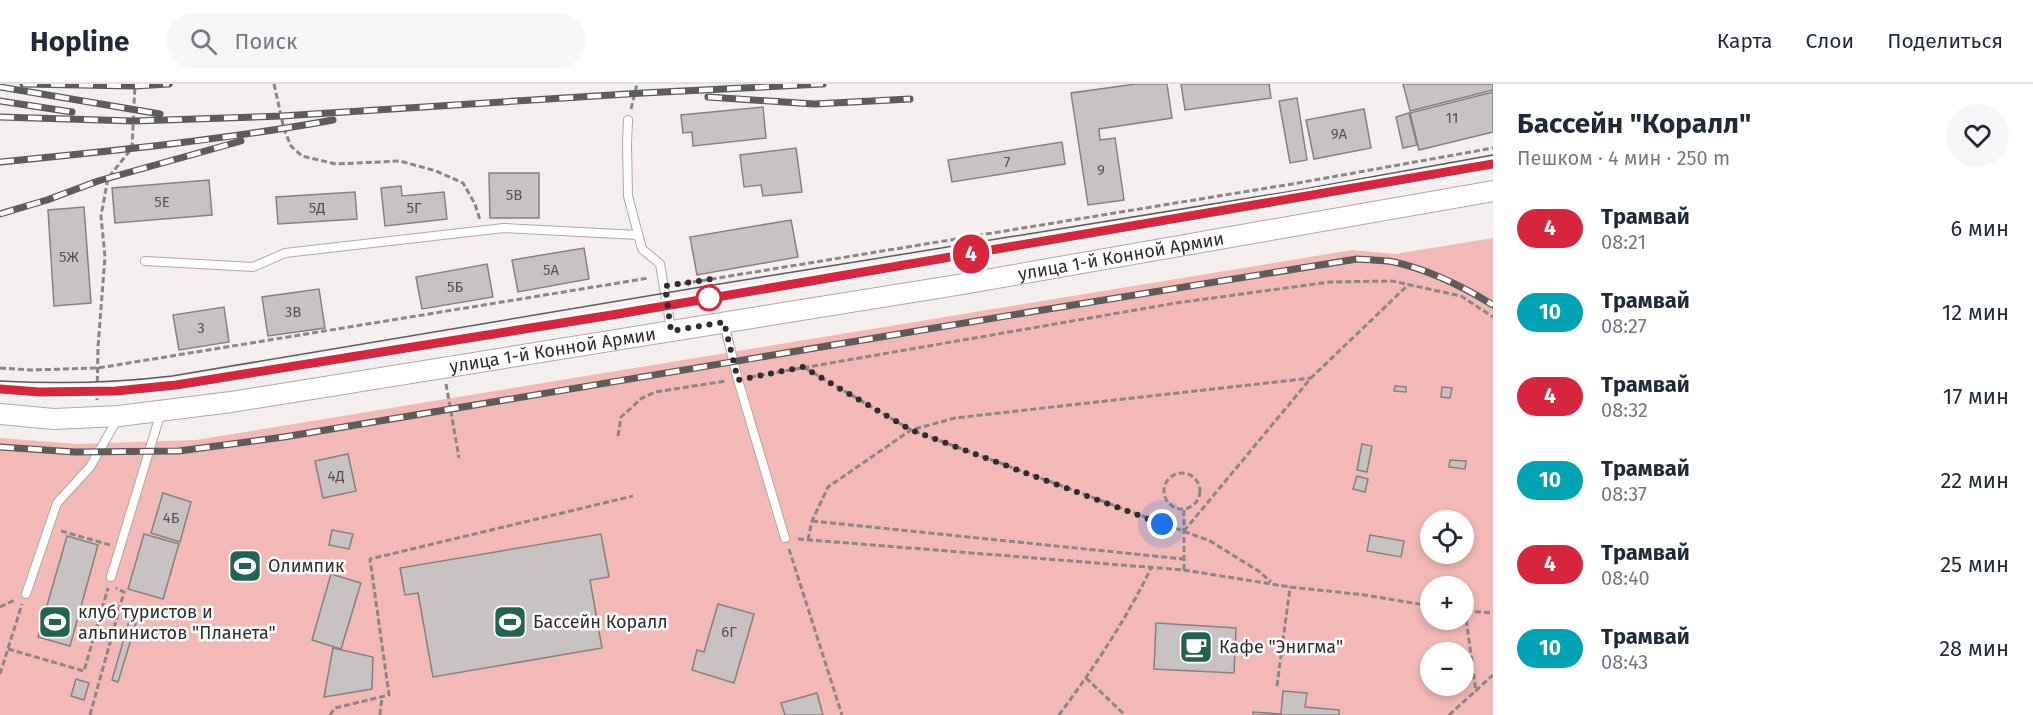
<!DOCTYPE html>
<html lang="ru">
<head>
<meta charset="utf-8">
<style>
  :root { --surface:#fff; --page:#f6f6f7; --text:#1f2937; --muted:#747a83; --line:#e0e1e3 }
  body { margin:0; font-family:"Fira Sans",sans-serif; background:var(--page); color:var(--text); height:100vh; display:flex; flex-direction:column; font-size:22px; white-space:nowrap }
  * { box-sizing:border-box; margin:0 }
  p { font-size:20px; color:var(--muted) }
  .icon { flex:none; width:33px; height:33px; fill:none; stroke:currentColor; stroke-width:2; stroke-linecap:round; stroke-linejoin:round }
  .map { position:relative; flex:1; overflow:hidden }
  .side { display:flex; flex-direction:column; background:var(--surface); width:540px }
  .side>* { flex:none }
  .badge { padding:0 12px; border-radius:20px; font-size:21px; line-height:39px }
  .buttons { position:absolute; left:1420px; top:426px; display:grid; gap:12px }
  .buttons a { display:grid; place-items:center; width:54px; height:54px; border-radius:50%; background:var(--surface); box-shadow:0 3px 9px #0003; font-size:30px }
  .you { position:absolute; width:30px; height:30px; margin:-15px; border:4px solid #fff; border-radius:50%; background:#1a73e8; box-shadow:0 0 0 9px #1a73e833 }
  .map>.badge { position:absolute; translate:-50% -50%; box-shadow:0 0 0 3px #fff }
  .round { display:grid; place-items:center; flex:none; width:63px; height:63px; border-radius:32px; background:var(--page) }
  .overview { display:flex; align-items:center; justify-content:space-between; height:102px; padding:0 24px }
  h1 { font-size:28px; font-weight:700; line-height:45px }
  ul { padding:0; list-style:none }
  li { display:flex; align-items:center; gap:18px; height:84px; padding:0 24px }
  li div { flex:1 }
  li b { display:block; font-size:22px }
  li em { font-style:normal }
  li .badge { min-width:66px; font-weight:700; text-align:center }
  header { display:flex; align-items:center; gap:36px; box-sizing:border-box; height:84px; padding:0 30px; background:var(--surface); border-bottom:2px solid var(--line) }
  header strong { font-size:28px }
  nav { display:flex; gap:33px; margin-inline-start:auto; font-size:21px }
  .search { width:420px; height:54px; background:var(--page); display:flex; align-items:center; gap:15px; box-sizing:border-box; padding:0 21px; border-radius:33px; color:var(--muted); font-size:22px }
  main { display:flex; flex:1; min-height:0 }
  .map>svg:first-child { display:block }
  .green { fill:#f3b9b6; fill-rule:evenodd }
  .building { fill:#c9c2c2; stroke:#86807f; stroke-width:1.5 }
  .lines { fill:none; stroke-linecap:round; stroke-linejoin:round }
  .service-casing { stroke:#aea8a7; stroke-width:10 }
  .secondary-casing { stroke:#aea8a7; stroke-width:22 }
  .path { stroke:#8a8686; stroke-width:3; stroke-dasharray:6 3; stroke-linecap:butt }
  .service { stroke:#fff; stroke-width:8 }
  .secondary { stroke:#fff; stroke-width:20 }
  .tram { stroke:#5e5b5b; stroke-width:1.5 }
  .rail-casing { stroke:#5e5b5b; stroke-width:7 }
  .rail { stroke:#fff; stroke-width:4.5; stroke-dasharray:14; stroke-linecap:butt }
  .line-casing { stroke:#fff; stroke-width:14 }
  .line { stroke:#d7263d; stroke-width:9 }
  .walk { stroke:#2f2d2d; stroke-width:6; stroke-dasharray:0 10.8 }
  .stop-dot { fill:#fff; stroke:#d7263d; stroke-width:3 }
  .labels { text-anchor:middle; stroke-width:5; stroke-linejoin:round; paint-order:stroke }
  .number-label { font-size:15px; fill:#565252 }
  .street-label { font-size:18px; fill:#2f2d2d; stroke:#fff }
  .poi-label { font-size:18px; fill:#2f2d2d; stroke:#fff; text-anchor:start }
</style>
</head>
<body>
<header>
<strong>Hopline</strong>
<div class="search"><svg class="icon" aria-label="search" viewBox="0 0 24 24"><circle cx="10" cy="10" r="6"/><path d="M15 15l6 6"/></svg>Поиск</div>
<nav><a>Карта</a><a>Слои</a><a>Поделиться</a></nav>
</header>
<main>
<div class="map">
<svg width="1493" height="631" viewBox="0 0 1493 631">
  <rect width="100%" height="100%" fill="#f5eeee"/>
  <path class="green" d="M1493,154V631H0V354L77,360L196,356L1352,166L1395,170ZM1431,436H1464V470H1431ZM1431,502H1464V536H1431ZM1431,568H1464V602H1431Z"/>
  <g class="building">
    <polygon points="1136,0 1167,0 1172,34 1099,45 1100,56 1115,54 1124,116 1088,121 1071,9"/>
    <polygon points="1181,0 1269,0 1271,14 1185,26"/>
    <polygon points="1403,0 1493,0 1493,6 1410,27"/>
    <polygon points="1493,8 1493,48 1419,66 1410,29"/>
    <polygon points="1297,14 1307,76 1290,79 1279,17"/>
    <polygon points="763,23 766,54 693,62 692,48 683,49 681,31"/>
    <polygon points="1364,25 1371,64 1314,75 1306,36"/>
    <polygon points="1409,29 1417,61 1403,64 1396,33"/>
    <polygon points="1062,58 1065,80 952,98 948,76"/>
    <polygon points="796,64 802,108 763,112 761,101 744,103 740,71"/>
    <polygon points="489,89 539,89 539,134 490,134"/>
    <polygon points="209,96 212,131 115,139 112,104"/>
    <polygon points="401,102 402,112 444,108 447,135 385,142 381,104"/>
    <polygon points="355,108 357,135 278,140 276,113"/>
    <polygon points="84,123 91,219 54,222 48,126"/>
    <polygon points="791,136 798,173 697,191 690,153"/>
    <polygon points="584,164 589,195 518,208 512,176"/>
    <polygon points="487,180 493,213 422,225 416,193"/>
    <polygon points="319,205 325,244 268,252 262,213"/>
    <polygon points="224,223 229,258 179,266 173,231"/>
    <polygon points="1395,302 1406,303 1406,308 1394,307"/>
    <polygon points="1442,303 1452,304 1450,314 1441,313"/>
    <polygon points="1362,360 1372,362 1367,388 1357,386"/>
    <polygon points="348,370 356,407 323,414 315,377"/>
    <polygon points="1450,376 1466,377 1465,385 1449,383"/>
    <polygon points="1357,392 1368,395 1365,408 1353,405"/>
    <polygon points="163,409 191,418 180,458 151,449"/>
    <polygon points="332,446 353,450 349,465 329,461"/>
    <polygon points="144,450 179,460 163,515 128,505"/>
    <polygon points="601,450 609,493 590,496 602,564 433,593 418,509 405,511 400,484"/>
    <polygon points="1370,451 1404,457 1401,473 1367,467"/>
    <polygon points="67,452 98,461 70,562 38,553"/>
    <polygon points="331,490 361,499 341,565 312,556"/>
    <polygon points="718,520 754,530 734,599 692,586 697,566 704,568"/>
    <polygon points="129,537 136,539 118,598 112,596"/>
    <polygon points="1156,539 1236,544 1234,589 1154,585"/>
    <polygon points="333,564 373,573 372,605 324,613"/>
    <polygon points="76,595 89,599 84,616 71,612"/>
    <polygon points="1283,607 1307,609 1305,623 1339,626 1339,631 1253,631 1253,628 1281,630"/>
    <polygon points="817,609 823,631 785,631 781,619"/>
  </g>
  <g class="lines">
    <g class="service-casing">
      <g id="service">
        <polyline points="628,36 627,59 628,112 642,165 660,180 671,245"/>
        <polyline points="145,177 253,183 285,169 504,144 638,151"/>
        <polyline points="724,239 738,296 785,454"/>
        <polyline points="111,493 161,328"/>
        <polyline points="26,510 57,419 90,383 118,334"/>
      </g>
    </g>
    <g class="secondary-casing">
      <g id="secondary">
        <path id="s1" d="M0,330L54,335L119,332L231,318L957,201L1493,107"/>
      </g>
    </g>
    <g class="path">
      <polyline points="274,0 284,45 291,62 302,72 336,80 400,77 436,87 463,99 475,120 480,136"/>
      <polyline points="631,25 637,0"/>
      <polyline points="675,201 1298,99 1493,64"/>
      <polyline points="0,284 31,286 98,284 649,194"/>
      <polyline points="805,284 911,346 1210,457 1260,488 1271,498"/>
      <polyline points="750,293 1176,219 1330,198 1392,197 1461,212 1493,233"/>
      <polyline points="446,300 459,374"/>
      <polyline points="97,316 98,263 105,173 101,132 108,94 132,64 135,0"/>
      <polyline points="618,352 621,333 642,314 655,308 726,297"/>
      <circle cx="1182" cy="407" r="18"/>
      <polyline points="812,437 1183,475"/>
      <polyline points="61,447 110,461"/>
      <polyline points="1184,447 1311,294 1409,200"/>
      <polyline points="798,455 1184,486 1290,503 1365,511 1431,522"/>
      <polyline points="808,456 812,437 828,403 911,346 955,334 1311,294"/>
      <polyline points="789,465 842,631"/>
      <polyline points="1184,486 1184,425"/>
      <polyline points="0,523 15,516"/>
      <polyline points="1465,527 1476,608"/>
      <polyline points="1466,527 1493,529"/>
      <polyline points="8,565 84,587 108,504"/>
      <polyline points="0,590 22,520"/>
      <polyline points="1086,594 1125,631"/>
      <polyline points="1277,602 1290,503"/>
      <polyline points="90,631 124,508 116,504"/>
      <polyline points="330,631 335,624 389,611 370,475 633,412"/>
      <polyline points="380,631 382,613"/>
      <path d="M1059,631C1093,585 1126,536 1151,484"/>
      <polyline points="1449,631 1493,591"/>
    </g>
    <use href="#service" class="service"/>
    <use href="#secondary" class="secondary"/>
    <g class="tram">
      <path d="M0,297C58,300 115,299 172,292L707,202L1299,106L1493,71"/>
      <polyline points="177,301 618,230 1189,133"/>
    </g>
    <g class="rail-casing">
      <g id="rail">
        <polyline points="23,0 135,2 169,0"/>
        <polyline points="0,3 160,30"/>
        <polyline points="708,13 814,20 910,15"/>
        <polyline points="0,17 72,28"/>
        <polyline points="0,33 134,37 282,32 643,9 823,0"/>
        <path d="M0,78C111,67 223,56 333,36"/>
        <polyline points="0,130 47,116 98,97 241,57"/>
        <path d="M0,363L75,368L179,367L284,353L1030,228L1357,175C1369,176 1382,176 1394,178C1430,186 1462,202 1493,221"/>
      </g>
    </g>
    <use href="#rail" class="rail"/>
  </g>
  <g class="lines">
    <g class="line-casing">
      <polyline id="line" points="0,305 39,308 116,307 176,301 618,230 1493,80"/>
    </g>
    <use href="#line" class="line"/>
    <polyline class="walk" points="709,214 712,195 665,202 671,247 724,238 738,296 803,283 911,346 1162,440"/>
  </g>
  <defs>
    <g id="stadium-square" transform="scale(1.725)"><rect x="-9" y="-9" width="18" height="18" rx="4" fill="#226351" stroke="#fff"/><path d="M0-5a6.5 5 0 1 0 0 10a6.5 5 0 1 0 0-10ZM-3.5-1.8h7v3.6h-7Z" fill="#fff"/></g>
    <g id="cafe-square" transform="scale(1.725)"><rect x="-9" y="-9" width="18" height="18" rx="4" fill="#226351" stroke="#fff"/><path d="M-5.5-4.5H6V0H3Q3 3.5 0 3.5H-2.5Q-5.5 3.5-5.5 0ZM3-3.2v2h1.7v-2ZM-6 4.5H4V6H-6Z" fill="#fff"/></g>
  </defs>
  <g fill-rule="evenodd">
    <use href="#stadium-square" x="245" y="482"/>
    <use href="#stadium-square" x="55" y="538"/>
    <use href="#stadium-square" x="510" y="538"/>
    <use href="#cafe-square" x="1196" y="563"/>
  </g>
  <circle class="stop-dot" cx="709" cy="214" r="12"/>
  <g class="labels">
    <g class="number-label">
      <text x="1452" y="39">11</text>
      <text x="1339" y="55">9А</text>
      <text x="1007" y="83">7</text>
      <text x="1101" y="91">9</text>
      <text x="514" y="116">5В</text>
      <text x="162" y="123">5Е</text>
      <text x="317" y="129">5Д</text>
      <text x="414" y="129">5Г</text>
      <text x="69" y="178">5Ж</text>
      <text x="551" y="191">5А</text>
      <text x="455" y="208">5Б</text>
      <text x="293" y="233">3В</text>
      <text x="201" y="249">3</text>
      <text x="336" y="397">4Д</text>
      <text x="171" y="439">4Б</text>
      <text x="729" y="553">6Г</text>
    </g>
    <g class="street-label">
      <text dy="6" stroke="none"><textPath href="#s1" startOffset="1134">улица 1-й Конной Армии</textPath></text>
      <text dy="6" stroke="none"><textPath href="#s1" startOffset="558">улица 1-й Конной Армии</textPath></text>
    </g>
    <g class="poi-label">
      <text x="268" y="488">Олимпик</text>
      <text x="78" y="534">клуб туристов и<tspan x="78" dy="21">альпинистов "Планета"</tspan></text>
      <text x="533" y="544">Бассейн Коралл</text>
      <text x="1219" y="569">Кафе "Энигма"</text>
    </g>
  </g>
</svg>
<div class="buttons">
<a><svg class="icon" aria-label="locate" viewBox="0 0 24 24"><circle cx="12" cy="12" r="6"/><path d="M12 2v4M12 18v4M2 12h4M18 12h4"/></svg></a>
<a>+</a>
<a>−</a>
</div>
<div class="you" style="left:1162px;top:440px"></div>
<b class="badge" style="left:971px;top:170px;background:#d7263d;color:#fff">4</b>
</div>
<section class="side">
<div class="overview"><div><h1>Бассейн &quot;Коралл&quot;</h1><p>Пешком · 4 мин · 250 m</p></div><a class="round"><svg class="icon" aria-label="heart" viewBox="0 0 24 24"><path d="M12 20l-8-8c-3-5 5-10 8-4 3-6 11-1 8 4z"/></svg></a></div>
<ul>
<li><span class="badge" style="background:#d7263d;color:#fff">4</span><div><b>Трамвай</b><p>08:21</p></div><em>6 мин</em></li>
<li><span class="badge" style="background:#00a3b4;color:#fff">10</span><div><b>Трамвай</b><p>08:27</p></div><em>12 мин</em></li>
<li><span class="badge" style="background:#d7263d;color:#fff">4</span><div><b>Трамвай</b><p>08:32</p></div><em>17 мин</em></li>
<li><span class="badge" style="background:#00a3b4;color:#fff">10</span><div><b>Трамвай</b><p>08:37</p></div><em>22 мин</em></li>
<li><span class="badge" style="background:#d7263d;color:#fff">4</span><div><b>Трамвай</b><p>08:40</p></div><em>25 мин</em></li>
<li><span class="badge" style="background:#00a3b4;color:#fff">10</span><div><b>Трамвай</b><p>08:43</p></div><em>28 мин</em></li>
</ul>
</section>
</main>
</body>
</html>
